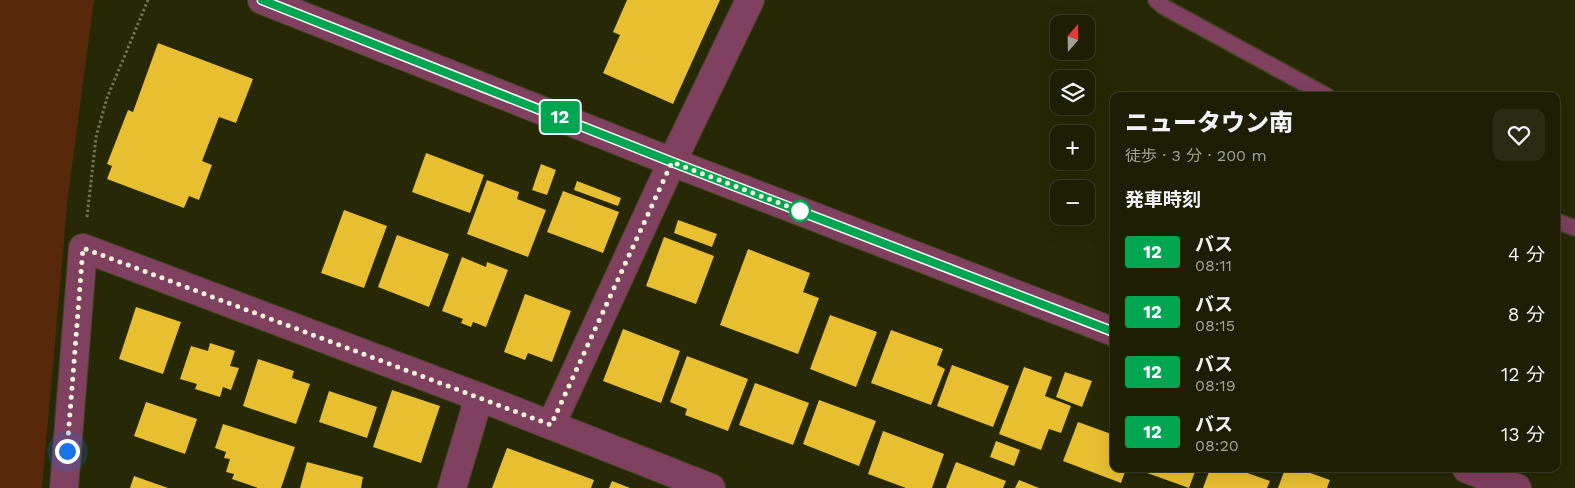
<!DOCTYPE html>
<html lang="ja">
<head>
<meta charset="utf-8">
<style>
  :root { --surface:#1d1e04; --page:#2a2b13; --text:#f1f3f6; --muted:#a0a29a; --line:#3b3c26 }
  body { margin:0; font-family:"Work Sans","Noto Sans JP",sans-serif; background:var(--page); color:var(--text); height:100vh; display:flex; flex-direction:column; font-size:19px; white-space:nowrap }
  * { box-sizing:border-box; margin:0 }
  p { font-size:16px; color:var(--muted) }
  .icon { flex:none; width:28px; height:28px; fill:none; stroke:currentColor; stroke-width:2; stroke-linecap:round; stroke-linejoin:round }
  .map { position:relative; flex:1; overflow:hidden }
  .side { position:absolute; left:1110px; top:92px; width:450px; height:380px; display:flex; flex-direction:column; background:var(--surface); border-radius:10px; box-shadow:0 5px 20px #0002,0 0 0 1px var(--line) }
  .side>* { flex:none }
  .badge { padding:0 10px; border-radius:4px; font-size:18px; line-height:32px }
  .needle { width:32px; rotate:20deg }
  .controls { position:absolute; left:1050px; top:15px; display:grid; gap:10px }
  .controls a { display:grid; place-items:center; width:45px; height:45px; border-radius:10px; background:var(--surface); box-shadow:0 5px 20px #0002,0 0 0 1px var(--line); font-size:25px }
  .you { position:absolute; width:25px; height:25px; margin:-12px; border:4px solid #fff; border-radius:50%; background:#1a73e8; box-shadow:0 0 0 8px #1a73e833 }
  .map>.badge { position:absolute; translate:-50% -50%; box-shadow:0 0 0 2px #fff }
  h2 { padding:0 15px; font-size:19px; line-height:45px }
  .round { display:grid; place-items:center; flex:none; width:52px; height:52px; border-radius:10px; background:var(--page) }
  .headline { display:flex; align-items:center; justify-content:space-between; height:85px; padding:0 15px }
  h1 { font-size:24px; font-weight:800; line-height:38px }
  ul { padding:0; list-style:none }
  li { display:flex; align-items:center; gap:15px; height:60px; padding:0 15px }
  li div { flex:1 }
  li b { display:block; font-size:19px }
  li em { font-style:normal }
  li .badge { min-width:55px; font-weight:700; text-align:center }
  .map>svg:first-child { display:block }
  .green { fill:#57290a }
  .building { fill:#e9bf32 }
  .lines { fill:none; stroke-linecap:round; stroke-linejoin:round }
  .service-casing { stroke:#434423; stroke-width:18 }
  .minor-casing { stroke:#434423; stroke-width:30 }
  .tertiary-casing { stroke:#434423; stroke-width:30 }
  .path { stroke:#707253; stroke-width:3; stroke-dasharray:2.5 2.5; stroke-linecap:butt }
  .service { stroke:#80405f; stroke-width:15 }
  .minor { stroke:#80405f; stroke-width:28 }
  .tertiary { stroke:#80405f; stroke-width:28 }
  .line-casing { stroke:#fff; stroke-width:11 }
  .line { stroke:#00a651; stroke-width:8 }
  .walk { stroke:#eff2d8; stroke-width:5; stroke-dasharray:0 9 }
  .stop-dot { fill:#fff; stroke:#00a651; stroke-width:2.5 }
</style>
</head>
<body>
<div class="map">
<svg width="1575" height="488" viewBox="0 0 1575 488">
  <rect width="100%" height="100%" fill="#272805"/>
  <polygon class="green" points="0,0 94,0 68,196 42,488 0,488"/>
  <g class="building">
    <polygon points="627,0 720,0 673,104 603,73 620,35 613,32"/>
    <polygon points="158,43 253,79 236,123 219,117 202,161 212,165 199,200 189,196 184,208 107,179 112,166 107,164 128,110 133,112"/>
    <polygon points="426,153 484,175 470,213 412,192"/>
    <polygon points="541,164 556,170 547,195 532,190"/>
    <polygon points="487,180 519,192 517,199 546,210 528,257 467,234"/>
    <polygon points="577,181 621,198 618,206 574,190"/>
    <polygon points="563,191 619,212 603,253 547,232"/>
    <polygon points="344,210 387,226 364,288 321,273"/>
    <polygon points="678,220 717,234 712,247 674,233"/>
    <polygon points="397,235 449,254 429,307 378,287"/>
    <polygon points="664,237 714,256 696,304 646,286"/>
    <polygon points="748,249 810,273 803,292 819,298 798,354 720,325"/>
    <polygon points="462,257 486,267 487,262 508,270 486,327 473,322 471,327 461,323 463,319 442,311"/>
    <polygon points="525,294 571,311 552,362 528,353 525,360 504,352"/>
    <polygon points="136,307 181,322 163,374 119,359"/>
    <polygon points="830,315 877,332 856,387 810,369"/>
    <polygon points="623,329 680,351 661,403 603,381"/>
    <polygon points="891,330 943,349 937,365 945,369 931,405 871,383"/>
    <polygon points="210,343 235,351 230,366 239,368 231,390 223,387 220,397 195,389 197,384 180,379 191,346 208,351"/>
    <polygon points="687,356 748,379 728,431 685,415 687,409 670,402"/>
    <polygon points="258,359 294,371 292,378 310,384 296,424 243,406"/>
    <polygon points="952,365 1009,386 993,427 937,406"/>
    <polygon points="1024,367 1052,377 1045,396 1071,406 1061,433 1049,429 1041,450 999,434"/>
    <polygon points="1065,372 1092,381 1082,407 1056,397"/>
    <polygon points="755,383 809,403 793,445 739,425"/>
    <polygon points="392,390 440,406 421,463 373,447"/>
    <polygon points="329,391 377,407 367,438 319,422"/>
    <polygon points="819,400 876,421 859,466 803,444"/>
    <polygon points="146,402 197,419 185,454 134,436"/>
    <polygon points="1078,422 1114,435 1114,469 1126,469 1121,483 1063,461"/>
    <polygon points="223,424 295,447 281,488 258,488 232,479 234,474 226,472 230,459 224,458 226,452 215,448"/>
    <polygon points="883,431 944,454 932,488 906,488 868,474"/>
    <polygon points="996,441 1020,450 1014,466 990,457"/>
    <polygon points="507,448 594,480 591,488 492,488"/>
    <polygon points="307,462 363,477 361,488 300,488"/>
    <polygon points="956,462 1006,481 1003,488 946,488"/>
    <polygon points="1136,469 1196,469 1189,488"/>
    <polygon points="1210,469 1236,469 1270,481 1267,488 1203,488"/>
    <polygon points="1285,469 1299,469 1330,480 1327,488 1278,488"/>
    <polygon points="134,476 168,488 130,488"/>
    <polygon points="1019,480 1039,488 1015,488"/>
    <polygon points="612,481 630,488 609,488"/>
  </g>
  <g class="lines">
    <g class="service-casing">
      <g id="service">
        <polyline points="1156,0 1164,7 1327,96"/>
        <polyline points="1556,221 1575,228"/>
      </g>
    </g>
    <g class="minor-casing">
      <g id="minor">
        <polyline points="551,425 672,162 750,0"/>
        <polyline points="64,488 83,248 479,397 711,488"/>
        <polyline points="452,488 479,397"/>
      </g>
    </g>
    <g class="tertiary-casing">
      <g id="tertiary">
        <polyline points="262,0 672,162 1114,332"/>
        <polyline points="1467,469 1517,488"/>
      </g>
    </g>
    <polyline class="path" points="87,217 96,137 107,98 148,0"/>
    <use href="#service" class="service"/>
    <use href="#minor" class="minor"/>
    <use href="#tertiary" class="tertiary"/>
  </g>
  <g class="lines">
    <g class="line-casing">
      <polyline id="line" points="262,0 672,162 1114,332"/>
    </g>
    <use href="#line" class="line"/>
    <polyline class="walk" points="67,451 83,248 551,425 672,162 800,211"/>
  </g>
  <circle class="stop-dot" cx="800" cy="211" r="10"/>
</svg>
<div class="controls">
<a><svg class="needle" viewBox="-14 -14 28 28"><path d="M0-13l5 13h-10z" fill="#e53935"/><path d="M0 13l5-13h-10z" fill="#a0a29a"/></svg></a>
<a><svg class="icon" aria-label="layers" viewBox="0 0 24 24"><path d="M12 4l9 5-9 5-9-5zM3 14l9 5 9-5"/></svg></a>
<a>+</a>
<a>−</a>
</div>
<div class="you" style="left:67px;top:451px"></div>
<b class="badge" style="left:560px;top:117px;background:#00a651;color:#fff">12</b>
<section class="side">
<div class="headline"><div><h1>ニュータウン南</h1><p>徒歩 · 3 分 · 200 m</p></div><a class="round"><svg class="icon" aria-label="heart" viewBox="0 0 24 24"><path d="M12 20l-8-8c-3-5 5-10 8-4 3-6 11-1 8 4z"/></svg></a></div>
<h2>発車時刻</h2>
<ul>
<li><span class="badge" style="background:#00a651;color:#fff">12</span><div><b>バス</b><p>08:11</p></div><em>4 分</em></li>
<li><span class="badge" style="background:#00a651;color:#fff">12</span><div><b>バス</b><p>08:15</p></div><em>8 分</em></li>
<li><span class="badge" style="background:#00a651;color:#fff">12</span><div><b>バス</b><p>08:19</p></div><em>12 分</em></li>
<li><span class="badge" style="background:#00a651;color:#fff">12</span><div><b>バス</b><p>08:20</p></div><em>13 分</em></li>
</ul>
</section>
</div>
</body>
</html>
